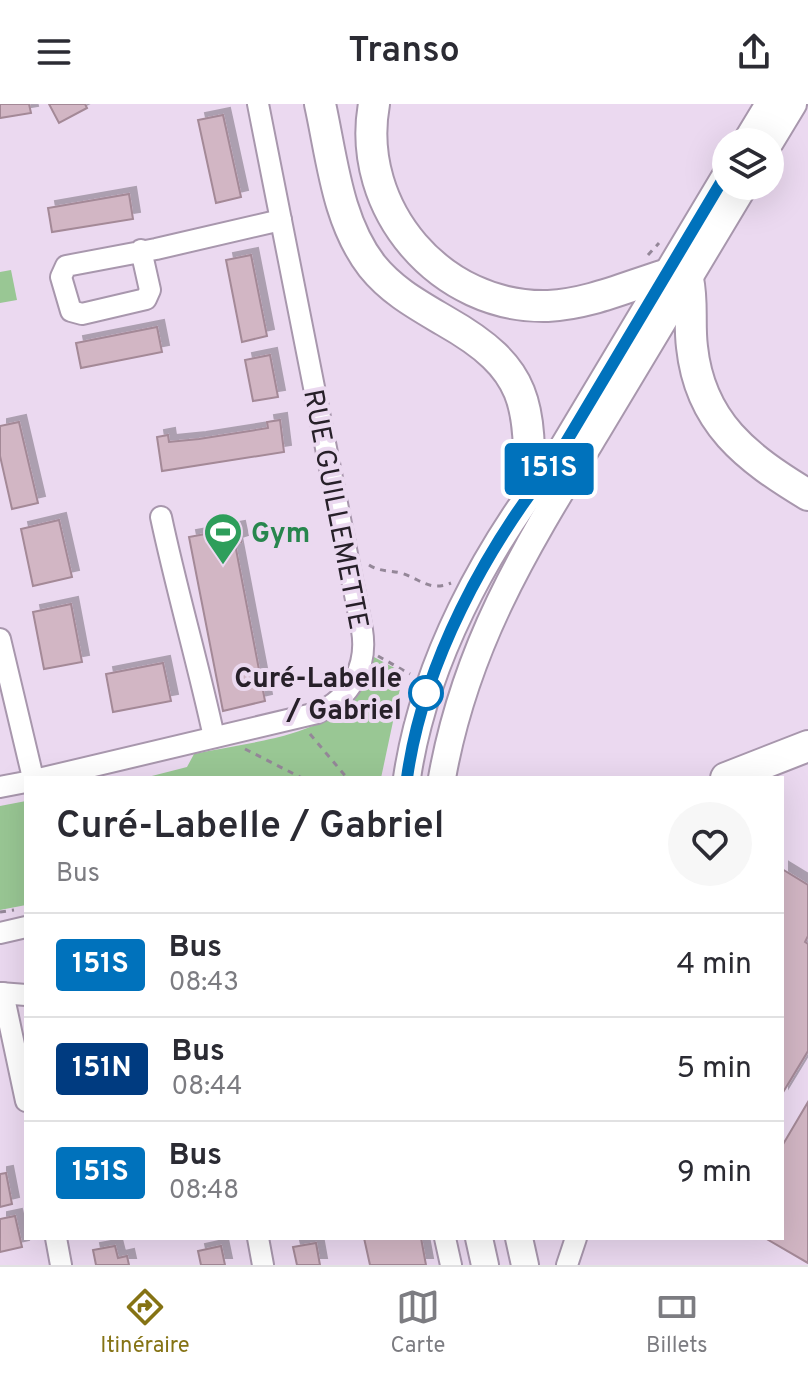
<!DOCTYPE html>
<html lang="fr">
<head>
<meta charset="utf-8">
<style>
  :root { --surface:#fff; --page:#f7f7f7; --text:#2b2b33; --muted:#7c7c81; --line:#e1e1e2; --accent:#857314 }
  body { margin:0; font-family:Overpass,sans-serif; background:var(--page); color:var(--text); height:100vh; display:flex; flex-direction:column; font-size:30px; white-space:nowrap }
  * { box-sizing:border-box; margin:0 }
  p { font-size:26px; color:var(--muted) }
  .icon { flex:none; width:44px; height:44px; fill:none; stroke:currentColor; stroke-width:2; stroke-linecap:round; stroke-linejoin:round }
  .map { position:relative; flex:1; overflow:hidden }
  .drawer { position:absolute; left:24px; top:672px; width:760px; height:464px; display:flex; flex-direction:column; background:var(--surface); border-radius:0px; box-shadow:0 8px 32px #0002 }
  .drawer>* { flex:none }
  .badge { padding:0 16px; border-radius:6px; font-size:28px; line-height:52px }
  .controls { position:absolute; left:712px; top:24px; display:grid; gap:16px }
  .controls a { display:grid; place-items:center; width:72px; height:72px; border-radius:50%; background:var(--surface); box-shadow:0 8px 32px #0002; font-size:40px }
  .map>.badge { position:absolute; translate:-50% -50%; box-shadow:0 0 0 4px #fff }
  .round { display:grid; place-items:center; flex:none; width:84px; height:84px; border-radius:42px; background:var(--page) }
  .headline { display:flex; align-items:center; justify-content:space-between; height:136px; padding:0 32px }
  h1 { font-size:38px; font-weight:600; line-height:60px }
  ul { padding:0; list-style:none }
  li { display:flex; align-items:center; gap:24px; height:104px; padding:0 32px; border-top:2px solid var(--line) }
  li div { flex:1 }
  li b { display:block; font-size:30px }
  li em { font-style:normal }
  li .badge { min-width:88px; font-weight:700; text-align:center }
  header { display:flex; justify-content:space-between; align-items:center; height:104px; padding:0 32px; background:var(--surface); font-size:36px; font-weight:600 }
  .tab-bar { display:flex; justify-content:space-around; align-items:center; height:112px; border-top:2px solid var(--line); background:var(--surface); font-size:22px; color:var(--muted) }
  .tab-bar a { display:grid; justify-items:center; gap:4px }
  .tab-bar .on { color:var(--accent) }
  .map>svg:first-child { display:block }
  .green { fill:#99c794 }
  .building { fill:#d2b6c4; stroke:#a48997; stroke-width:2; filter:url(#shadow) }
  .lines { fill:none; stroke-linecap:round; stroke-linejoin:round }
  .minor-casing { stroke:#a897ad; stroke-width:24 }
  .major-casing { stroke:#a897ad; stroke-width:30 }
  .highway-casing { stroke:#a897ad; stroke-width:34 }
  .path { stroke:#948798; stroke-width:3; stroke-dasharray:6 6; stroke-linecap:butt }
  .minor { stroke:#fff; stroke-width:20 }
  .major { stroke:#fff; stroke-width:26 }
  .highway { stroke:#fff; stroke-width:30 }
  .line-casing { stroke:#fff; stroke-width:18 }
  .line { stroke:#0072bc; stroke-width:12 }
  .stop-dot { fill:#fff; stroke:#0072bc; stroke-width:4 }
  .labels { text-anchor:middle; stroke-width:8; stroke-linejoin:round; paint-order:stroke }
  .street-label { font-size:28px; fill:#272029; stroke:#ebd9f0 }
  .leisure-label { font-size:28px; font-weight:bold; fill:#27864d; stroke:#ebd9f0; text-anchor:start }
  .stop-label { font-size:28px; font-weight:bold; fill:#272029; stroke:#ebd9f0; text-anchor:end }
</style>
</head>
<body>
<header><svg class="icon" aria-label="menu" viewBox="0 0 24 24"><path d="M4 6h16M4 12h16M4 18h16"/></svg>Transo<svg class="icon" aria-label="share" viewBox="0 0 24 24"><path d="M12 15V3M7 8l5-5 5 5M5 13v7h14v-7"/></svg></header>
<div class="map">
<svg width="808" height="1161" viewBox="0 0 808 1161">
  <defs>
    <filter id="shadow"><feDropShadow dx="7" dy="-7" stdDeviation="0" flood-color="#0004"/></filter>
  </defs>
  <rect width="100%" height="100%" fill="#ebd9f0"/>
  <g class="green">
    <polygon points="11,166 17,196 0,199 0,168"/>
    <path d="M374,553L402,568L398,577L401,580L381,674H144L187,663L194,650C260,635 358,633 374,553Z"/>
    <polygon points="26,697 26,801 0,806 0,702"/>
  </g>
  <g class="building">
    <polygon points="0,0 29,0 31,9 0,14"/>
    <polygon points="49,0 85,0 87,4 59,19"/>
    <polygon points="223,11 241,93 216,99 198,16"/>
    <polygon points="129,90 133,115 52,128 48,104"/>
    <polygon points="251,151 267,232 242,238 226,156"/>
    <polygon points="157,223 162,248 81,264 76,239"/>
    <polygon points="270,251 278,293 253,297 245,256"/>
    <polygon points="280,316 284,348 162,367 157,333 168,331 169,338 199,335 268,324 267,318"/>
    <polygon points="19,318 38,399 12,405 0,352 0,322"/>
    <polygon points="59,416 72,473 33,482 21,425"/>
    <polygon points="238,424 241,438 235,440 265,597 223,607 189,433"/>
    <polygon points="71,500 82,558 44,565 33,508"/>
    <polygon points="163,559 171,597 113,608 106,570"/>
    <polygon points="782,765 808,781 808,832 805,838 808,840 808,947 782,990"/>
    <polygon points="808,998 808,1159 765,1134 782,1134 782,1042"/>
    <polygon points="6,1069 12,1100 0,1103 0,1070"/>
    <polygon points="15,1112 22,1143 0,1148 0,1115"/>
    <polygon points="364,1134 421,1134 426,1161 370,1161"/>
    <polygon points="316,1139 320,1161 297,1161 293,1143"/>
    <polygon points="115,1142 118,1154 127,1152 129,1161 96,1161 93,1146"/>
    <polygon points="221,1142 225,1161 201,1161 198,1147"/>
  </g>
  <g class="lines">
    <g class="minor-casing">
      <g id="minor">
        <polyline points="141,146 150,186 146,195 82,210 71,207 61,173 66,162 156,145 281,116"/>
        <path d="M161,413C177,488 198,559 214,633"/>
        <polyline points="0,535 33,674"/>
        <path d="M43,674L317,609C351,594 368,562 362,526L258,0"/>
        <polyline points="0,683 26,678"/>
        <polyline points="0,829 26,823"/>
        <polyline points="0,889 26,891"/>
        <polyline points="3,889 26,997"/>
        <polyline points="56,1134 61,1161"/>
        <polyline points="258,1134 263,1161"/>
        <polyline points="445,1134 451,1161"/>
        <polyline points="567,1161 576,1134"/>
      </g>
    </g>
    <g class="major-casing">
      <g id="major">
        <polyline points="746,38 769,0"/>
        <polyline points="770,38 793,0"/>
        <path d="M407,674C424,559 485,446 556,355L726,71"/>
        <path d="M442,674C466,539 527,442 597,327C646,245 695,164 744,82"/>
        <polyline points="479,1134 485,1161"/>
        <polyline points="519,1134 525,1161"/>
      </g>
    </g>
    <g class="highway-casing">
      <g id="highway">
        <path d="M320,0C332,54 337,117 372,162C392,187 418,201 445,217C530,265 530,300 529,390"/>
        <path d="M374,0C355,105 441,205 548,202C589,200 626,183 665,171"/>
        <path d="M688,175C693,198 689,220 692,243C700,319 747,354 808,391"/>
        <polyline points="726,674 808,642"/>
      </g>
    </g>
    <g class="path">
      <polyline points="648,151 659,139"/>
      <path d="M369,461C380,468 389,466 401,469C421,475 429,488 451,479"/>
      <polyline points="378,552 410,570"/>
      <polyline points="310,630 347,674"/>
      <polyline points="245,645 302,674"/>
      <polyline points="0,808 14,806"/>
    </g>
    <use href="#minor" class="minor"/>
    <use href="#major" class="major"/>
    <use href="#highway" class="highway"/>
  </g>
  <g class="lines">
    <g class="line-casing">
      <path id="line" d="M407,674C423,559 485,446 556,355L726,70"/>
    </g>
    <use href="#line" class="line"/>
  </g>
  <defs>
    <g id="stadium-pin" transform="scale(2)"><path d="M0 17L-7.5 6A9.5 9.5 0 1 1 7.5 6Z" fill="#2e9e5b" stroke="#ebd9f0"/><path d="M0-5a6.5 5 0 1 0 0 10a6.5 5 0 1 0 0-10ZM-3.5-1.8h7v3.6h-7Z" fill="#fff"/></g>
  </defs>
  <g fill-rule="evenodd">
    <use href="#stadium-pin" x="223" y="428"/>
  </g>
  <circle class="stop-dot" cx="426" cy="589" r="16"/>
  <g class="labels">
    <g class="street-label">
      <text transform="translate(337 405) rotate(79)" y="10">RUE GUILLEMETTE</text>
    </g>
    <g class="leisure-label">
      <text x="251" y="438">Gym</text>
    </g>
    <g class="stop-label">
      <text x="402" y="583">Curé-Labelle<tspan x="402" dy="32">/ Gabriel</tspan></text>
    </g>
  </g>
</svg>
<div class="controls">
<a><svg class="icon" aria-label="layers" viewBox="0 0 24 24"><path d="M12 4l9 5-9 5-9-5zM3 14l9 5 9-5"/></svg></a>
</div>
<b class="badge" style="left:549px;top:365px;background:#0072bc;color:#fff">151S</b>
<section class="drawer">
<div class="headline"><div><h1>Curé-Labelle / Gabriel</h1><p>Bus</p></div><a class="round"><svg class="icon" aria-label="heart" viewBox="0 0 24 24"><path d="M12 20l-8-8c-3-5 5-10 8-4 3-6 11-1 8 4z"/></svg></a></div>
<ul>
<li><span class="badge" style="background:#0072bc;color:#fff">151S</span><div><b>Bus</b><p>08:43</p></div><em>4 min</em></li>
<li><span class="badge" style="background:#003b80;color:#fff">151N</span><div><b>Bus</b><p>08:44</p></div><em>5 min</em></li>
<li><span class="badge" style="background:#0072bc;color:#fff">151S</span><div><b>Bus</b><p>08:48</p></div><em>9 min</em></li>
</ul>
</section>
</div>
<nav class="tab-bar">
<a class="on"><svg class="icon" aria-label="directions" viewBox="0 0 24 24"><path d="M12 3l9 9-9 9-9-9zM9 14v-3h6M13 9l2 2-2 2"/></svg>Itinéraire</a>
<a><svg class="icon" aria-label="map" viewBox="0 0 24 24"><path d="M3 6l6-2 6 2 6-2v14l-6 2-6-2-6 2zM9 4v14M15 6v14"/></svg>Carte</a>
<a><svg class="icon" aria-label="tickets" viewBox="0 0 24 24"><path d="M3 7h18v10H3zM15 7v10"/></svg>Billets</a>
</nav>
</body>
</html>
